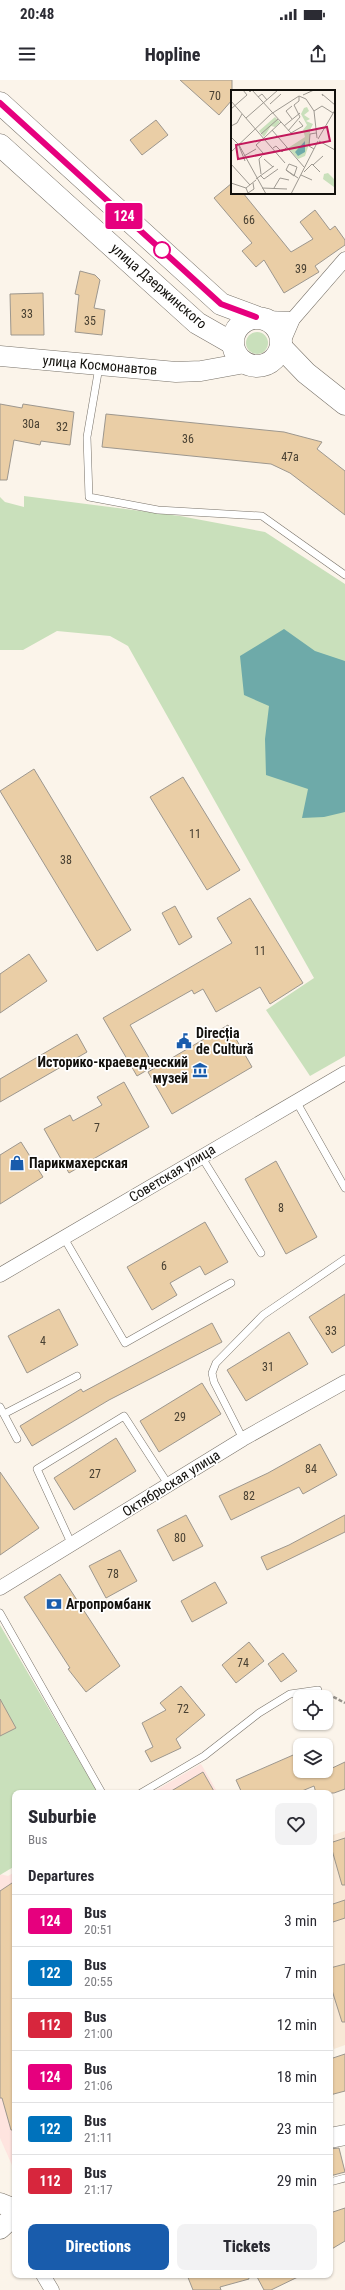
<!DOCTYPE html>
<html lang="en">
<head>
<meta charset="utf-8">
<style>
  :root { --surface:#fff; --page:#f2f2f3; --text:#2b2b33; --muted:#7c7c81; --line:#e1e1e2; --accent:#195cac }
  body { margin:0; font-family:"Roboto Condensed",sans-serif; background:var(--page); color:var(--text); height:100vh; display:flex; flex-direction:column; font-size:15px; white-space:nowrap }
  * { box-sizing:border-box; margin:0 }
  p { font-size:13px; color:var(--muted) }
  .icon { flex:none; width:22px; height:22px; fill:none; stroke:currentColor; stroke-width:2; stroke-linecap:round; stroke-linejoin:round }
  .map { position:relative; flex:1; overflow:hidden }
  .side { position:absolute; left:12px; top:1710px; width:321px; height:488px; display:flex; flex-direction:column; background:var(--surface); border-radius:8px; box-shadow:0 1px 3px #0004 }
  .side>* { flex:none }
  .badge { padding:0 8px; border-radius:3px; font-size:14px; line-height:26px }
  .buttons { position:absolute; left:293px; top:1610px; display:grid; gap:8px }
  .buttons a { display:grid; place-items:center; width:40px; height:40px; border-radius:8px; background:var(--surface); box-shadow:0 1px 3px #0004; font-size:20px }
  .map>.badge { position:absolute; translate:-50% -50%; box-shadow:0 0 0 2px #fff }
  h2 { padding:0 16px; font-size:15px; line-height:36px }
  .round { display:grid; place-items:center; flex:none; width:42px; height:42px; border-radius:8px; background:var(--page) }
  .summary { display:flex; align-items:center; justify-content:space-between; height:68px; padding:0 16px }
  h1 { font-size:19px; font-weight:800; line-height:30px }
  .button { display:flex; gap:8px; margin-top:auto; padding:8px 16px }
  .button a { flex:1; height:46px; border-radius:8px; background:var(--accent); color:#fff; font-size:16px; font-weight:800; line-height:46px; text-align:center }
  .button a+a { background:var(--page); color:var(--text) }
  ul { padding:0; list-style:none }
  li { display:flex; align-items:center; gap:12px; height:52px; padding:0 16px; border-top:1px solid var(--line) }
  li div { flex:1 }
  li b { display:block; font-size:15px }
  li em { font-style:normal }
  li .badge { min-width:44px; font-weight:700; text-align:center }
  .status { display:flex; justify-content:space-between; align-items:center; height:28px; padding:0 20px; background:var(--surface); direction:ltr }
  .status svg { height:11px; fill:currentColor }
  header { display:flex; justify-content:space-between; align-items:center; height:52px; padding:0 16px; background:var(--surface); font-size:18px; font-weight:800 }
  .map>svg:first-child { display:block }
  .commercial { fill:#fee4df }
  .education { fill:#f8e8d6 }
  .green { fill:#c9e0bb }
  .water { fill:#6eaaa9 }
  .building { fill:#eacea6; stroke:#9d978e }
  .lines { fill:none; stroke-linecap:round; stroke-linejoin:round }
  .lane-casing { stroke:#79736a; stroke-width:8 }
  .street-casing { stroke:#79736a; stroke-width:15 }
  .secondary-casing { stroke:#79736a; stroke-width:21 }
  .highway-casing { stroke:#79736a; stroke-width:23 }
  .path { stroke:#97928b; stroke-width:2.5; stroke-dasharray:4 2; stroke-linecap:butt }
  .lane { stroke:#fff; stroke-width:7 }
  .street { stroke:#fff; stroke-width:14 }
  .secondary { stroke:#fff; stroke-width:20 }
  .highway { stroke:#fff; stroke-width:22 }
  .line-casing { stroke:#fff; stroke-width:9 }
  .line { stroke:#e6007e; stroke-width:6 }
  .stop-dot { fill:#fff; stroke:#e6007e; stroke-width:2 }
  .labels { text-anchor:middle; stroke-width:3.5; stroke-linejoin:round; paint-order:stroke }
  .number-label { font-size:12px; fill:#484032 }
  .street-label { font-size:14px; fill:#12100c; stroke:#fff }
  .poi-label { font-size:14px; font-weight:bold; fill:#12100c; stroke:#fff; text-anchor:start }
  .inset-road { fill:none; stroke:#9e9991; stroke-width:1 }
  .view { fill:#c2185b; fill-opacity:0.15; stroke:#c2185b; stroke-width:2 }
  .inset-edge { fill:none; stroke:#12100c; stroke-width:2 }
</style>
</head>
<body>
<div class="status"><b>20:48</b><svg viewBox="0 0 49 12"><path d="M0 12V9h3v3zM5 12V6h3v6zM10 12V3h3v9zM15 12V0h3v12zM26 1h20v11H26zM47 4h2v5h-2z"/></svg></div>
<header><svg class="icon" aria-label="menu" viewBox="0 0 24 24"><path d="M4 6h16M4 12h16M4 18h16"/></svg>Hopline<svg class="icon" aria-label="share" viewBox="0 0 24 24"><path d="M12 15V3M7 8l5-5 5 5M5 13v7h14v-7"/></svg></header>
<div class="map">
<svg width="345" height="2210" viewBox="0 0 345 2210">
  <rect width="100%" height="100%" fill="#fbf4ea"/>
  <g class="commercial">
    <polygon points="201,1684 218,1713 151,1713"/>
    <polygon points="15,1792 15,2092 0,2058 0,1794 8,1796"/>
  </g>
  <polygon class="education" points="345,1751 345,1965 334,1969 330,1955 330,1756"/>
  <g class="green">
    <circle cx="257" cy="263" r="11"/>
    <polygon points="24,416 180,436 265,452 345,504 345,976 310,996 266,930 314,898 128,566 110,556 57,551 23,570 0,570 0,417 5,422 24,427"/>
    <polygon points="0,1545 98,1713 15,1713 15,1786 0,1795"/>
  </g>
  <polygon class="water" points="284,549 315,571 345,581 345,732 324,737 302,738 308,709 266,695 265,659 269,626 244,615 240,576"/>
  <g class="building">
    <polygon points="180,0 232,0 232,20 219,35"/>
    <polygon points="156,40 168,55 142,75 130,60"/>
    <polygon points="232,103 232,113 243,113 291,172 313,159 300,142 315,130 330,150 335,146 345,160 345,165 315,186 319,192 284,213 264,180 256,187 242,171 252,163 214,118"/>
    <polygon points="80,191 95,195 100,200 94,228 105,230 102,255 75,252 79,215 75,214"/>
    <polygon points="43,213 44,255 11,255 10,214"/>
    <polygon points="0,324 22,328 23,324 74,332 70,365 41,361 40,365 14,360 7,400 0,400"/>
    <polygon points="106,334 284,352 322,362 317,369 345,391 345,435 290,393 271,384 102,367"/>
    <polygon points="34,689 131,850 97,871 0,711"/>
    <polygon points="183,697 240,790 207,810 150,717"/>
    <polygon points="250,818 303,903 270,924 260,907 216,932 203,909 194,914 192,910 130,945 154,986 137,996 103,938 232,863 217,838"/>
    <polygon points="175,826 192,857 179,865 162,833"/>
    <polygon points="29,874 47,901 0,933 0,894"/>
    <polygon points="228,945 252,987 172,1034 148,992"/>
    <polygon points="77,954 87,972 0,1022 0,999"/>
    <polygon points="124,1002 149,1047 69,1093 44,1049 70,1035 73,1041 102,1025 97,1017"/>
    <polygon points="21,1062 43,1097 0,1124 0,1075"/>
    <polygon points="276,1081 317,1157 286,1174 245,1099"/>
    <polygon points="205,1142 228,1182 205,1195 200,1186 170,1203 177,1215 152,1230 127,1187"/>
    <polygon points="345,1214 345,1265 332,1273 309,1237"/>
    <polygon points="59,1229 78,1265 27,1293 8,1256"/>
    <polygon points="212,1243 222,1262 109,1320 32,1366 20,1346 81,1309 83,1312"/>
    <polygon points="289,1252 308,1284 246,1321 227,1290"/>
    <polygon points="202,1303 221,1334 159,1372 140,1341"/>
    <polygon points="116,1358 136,1391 74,1430 54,1398"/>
    <polygon points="320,1364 337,1395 303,1414 299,1407 231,1440 219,1416 268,1393"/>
    <polygon points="0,1392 39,1448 0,1475"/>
    <polygon points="186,1435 203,1466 173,1481 157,1450"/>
    <polygon points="345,1435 345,1452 267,1490 261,1477 289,1465"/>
    <polygon points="120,1470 137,1501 106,1518 89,1486"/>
    <polygon points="60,1494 120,1586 86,1612 68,1589 70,1588 24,1517"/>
    <polygon points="215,1502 227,1523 192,1542 181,1521"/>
    <polygon points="249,1562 264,1581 236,1603 222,1585"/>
    <polygon points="283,1573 297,1591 281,1602 268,1584"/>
    <polygon points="181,1606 205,1635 176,1659 181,1668 151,1682 145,1671 153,1667 142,1643 166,1630 160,1623"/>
    <polygon points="0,1619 16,1648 0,1656"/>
    <polygon points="300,1672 300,1691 326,1691 345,1682 345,1709 334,1713 316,1713 314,1706 297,1713 242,1713 236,1700"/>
    <polygon points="203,1692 215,1713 168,1713"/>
    <polygon points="345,1758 345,1805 342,1805 330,1763"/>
    <polygon points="15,1801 15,2050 11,2050 2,2018 0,2018 0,1811"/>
    <polygon points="345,1820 345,1838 330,1843 330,1825"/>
    <polygon points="345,1884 345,1942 342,1942 330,1904 330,1888"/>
    <polygon points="345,1974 345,2011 330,2015 330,1979"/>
    <polygon points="339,2068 345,2092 330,2096 330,2069"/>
    <polygon points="345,2128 345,2161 330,2170 330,2133"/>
    <polygon points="187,2195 248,2195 249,2199 220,2207 221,2210 193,2210"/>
    <polygon points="256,2195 302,2195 271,2210 264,2210"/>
  </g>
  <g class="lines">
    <g class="lane-casing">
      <g id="lane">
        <polyline points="99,287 87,357 89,417 158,430 262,436 345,495"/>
        <polyline points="296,1021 345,1108"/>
        <polyline points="201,1076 261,1173"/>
        <polyline points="64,1158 125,1263 231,1203"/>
        <polyline points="0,1327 17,1359"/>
        <polyline points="4,1334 77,1296"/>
        <polyline points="243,1359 214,1302 212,1293 216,1283 263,1235 345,1179"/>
        <polyline points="72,1465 37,1389 124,1336 168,1404"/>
        <polyline points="0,1533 102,1713"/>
        <polyline points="141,1713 204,1676 259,1633 290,1614 318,1610"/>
        <polyline points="330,2102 345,2098"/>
      </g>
    </g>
    <g class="street-casing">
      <g id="street">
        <polyline points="263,238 293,239"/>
        <polyline points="281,267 293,239 345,179"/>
        <polyline points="0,1195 345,993"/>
        <polyline points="0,1508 243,1359 345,1302"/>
        <polyline points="43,2195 52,2210"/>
      </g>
    </g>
    <g class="secondary-casing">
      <g id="secondary">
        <polyline points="0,276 176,292 201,291 245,283"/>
        <polyline points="330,2058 345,2055"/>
        <polyline points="0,2123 15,2129"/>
        <polyline points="0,2149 15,2135"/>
      </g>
    </g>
    <g class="highway-casing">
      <g id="highway">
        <polyline points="0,23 221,224 256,237"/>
        <polyline points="0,65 197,243 232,263"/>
        <circle cx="257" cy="262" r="24"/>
        <polyline points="281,267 306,293 345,324"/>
      </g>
    </g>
    <polyline class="path" points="328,1614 345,1623"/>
    <use href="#lane" class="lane"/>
    <use href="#street" class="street"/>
    <use href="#secondary" class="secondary"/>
    <use href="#highway" class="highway"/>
  </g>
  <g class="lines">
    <g class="line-casing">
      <polyline id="line" points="0,23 221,224 256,237"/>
    </g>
    <use href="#line" class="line"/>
  </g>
  <defs>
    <g id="civic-bare" transform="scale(1.2)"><path d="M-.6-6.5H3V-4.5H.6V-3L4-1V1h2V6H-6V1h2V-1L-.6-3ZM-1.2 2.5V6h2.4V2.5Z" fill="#195cac" stroke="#fff" stroke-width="2.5" paint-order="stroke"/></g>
    <g id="museum-bare" transform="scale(1.2)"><path d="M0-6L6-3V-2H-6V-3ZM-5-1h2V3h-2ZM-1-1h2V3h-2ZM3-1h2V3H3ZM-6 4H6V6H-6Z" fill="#195cac" stroke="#fff" stroke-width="2.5" paint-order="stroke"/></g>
    <g id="shop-bare" transform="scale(1.2)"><path d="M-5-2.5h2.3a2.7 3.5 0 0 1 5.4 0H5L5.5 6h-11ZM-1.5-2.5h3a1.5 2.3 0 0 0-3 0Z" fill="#195cac" stroke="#fff" stroke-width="2.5" paint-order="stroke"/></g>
    <g id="bank-bare" transform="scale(1.2)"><path d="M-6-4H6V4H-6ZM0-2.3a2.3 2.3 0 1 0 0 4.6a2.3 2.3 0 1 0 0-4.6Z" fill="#195cac" stroke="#fff" stroke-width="2.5" paint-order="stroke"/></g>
  </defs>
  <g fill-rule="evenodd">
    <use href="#civic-bare" x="184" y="961"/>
    <use href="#museum-bare" x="200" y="990"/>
    <use href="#shop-bare" x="17" y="1083"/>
    <use href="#bank-bare" x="54" y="1524"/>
  </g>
  <circle class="stop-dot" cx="162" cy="170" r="8"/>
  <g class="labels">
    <g class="number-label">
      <text x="215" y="20">70</text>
      <text x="249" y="144">66</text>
      <text x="301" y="193">39</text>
      <text x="27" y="238">33</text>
      <text x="90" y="245">35</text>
      <text x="31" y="348">30а</text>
      <text x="62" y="351">32</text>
      <text x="188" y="363">36</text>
      <text x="290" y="381">47а</text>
      <text x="195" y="758">11</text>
      <text x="66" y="784">38</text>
      <text x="260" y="875">11</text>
      <text x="97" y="1052">7</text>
      <text x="281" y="1132">8</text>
      <text x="164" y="1190">6</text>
      <text x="331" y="1255">33</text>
      <text x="43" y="1265">4</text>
      <text x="268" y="1291">31</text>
      <text x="180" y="1341">29</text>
      <text x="311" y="1393">84</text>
      <text x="95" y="1398">27</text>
      <text x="249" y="1420">82</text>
      <text x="180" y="1462">80</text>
      <text x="113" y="1498">78</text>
      <text x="243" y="1587">74</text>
      <text x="183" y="1633">72</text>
    </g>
    <g class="street-label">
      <text transform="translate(159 206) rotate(41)" y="5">улица Дзержинского</text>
      <text transform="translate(100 285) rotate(5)" y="5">улица Космонавтов</text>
      <text transform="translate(172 1093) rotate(-31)" y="5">Советская улица</text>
      <text transform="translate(171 1403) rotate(-32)" y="5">Октябрьская улица</text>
    </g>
    <g class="poi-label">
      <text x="196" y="958">Direcția<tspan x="196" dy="16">de Cultură</tspan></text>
      <text x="188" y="987" text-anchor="end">Историко-краеведческий<tspan x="188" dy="16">музей</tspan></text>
      <text x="29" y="1088">Парикмахерская</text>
      <text x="66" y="1529">Агропромбанк</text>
    </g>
  </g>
  <g transform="translate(231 10)">
    <rect width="104" height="104" fill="#fbf4ea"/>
    <path d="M76,17L78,21L73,25L79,29L75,31L82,34L79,40V51L74,66L67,69L57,58L74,47L72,40L76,35L70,24L73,18ZM44,27L49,32L44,37L40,36L33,47L28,41ZM97,83L104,90L103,97L92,89L93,84Z" fill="#c9e0bb"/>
    <path d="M74,51V62L67,66L64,62Z" fill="#6eaaa9"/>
    <path class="inset-road" d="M17,0L19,2L21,0L60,43L72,36L68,31M72,5L83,0M92,6L91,4L104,15M27,7L31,4L36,10M0,11L54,73M39,14L50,4M61,16L55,21L61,29M0,19L16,5L12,0M83,21L91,16L102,23M15,28L47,0M0,36L6,33L11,24M53,36L69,23M41,40L73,77M57,41L69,27L63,15L68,11V6M30,44L47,29M0,47L8,55L35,104M33,48L50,32M87,49L104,20M88,51L104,60M8,56L14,71M42,58L45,56L51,62L56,57M83,59L78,56L79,44L85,43M0,62L40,24L68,6L75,9L83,21L86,48M32,63L25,55L33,48M13,66L25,59M33,69L42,77M0,74L19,95M58,74L66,77L63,86L55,80ZM82,75L92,66M55,80L67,88M73,82L81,74L89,82M30,84L28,69L31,66M29,85L33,89L47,79M70,85L81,90M25,89L43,76M0,93L15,98L25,90M15,98L17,103L23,99L22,93M31,98L56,99M43,98L49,88L58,90M60,104L87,51"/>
    <path class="view" d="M96,37L99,51L7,69L5,55Z"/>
    <rect width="104" height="104" class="inset-edge"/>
  </g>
</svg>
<div class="buttons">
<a><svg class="icon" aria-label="locate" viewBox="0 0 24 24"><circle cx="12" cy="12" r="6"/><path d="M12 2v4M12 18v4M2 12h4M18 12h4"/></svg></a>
<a><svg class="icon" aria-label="layers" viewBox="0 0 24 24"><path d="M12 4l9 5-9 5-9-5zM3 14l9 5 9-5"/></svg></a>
</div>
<b class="badge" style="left:124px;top:136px;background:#e6007e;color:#fff">124</b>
<section class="side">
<div class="summary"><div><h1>Suburbie</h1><p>Bus</p></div><a class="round"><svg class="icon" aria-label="heart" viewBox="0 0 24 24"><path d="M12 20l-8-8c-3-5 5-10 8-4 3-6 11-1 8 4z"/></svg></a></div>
<h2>Departures</h2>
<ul>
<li><span class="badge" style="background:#e6007e;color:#fff">124</span><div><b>Bus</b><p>20:51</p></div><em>3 min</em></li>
<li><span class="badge" style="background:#0072bc;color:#fff">122</span><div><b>Bus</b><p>20:55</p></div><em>7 min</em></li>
<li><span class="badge" style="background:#d7263d;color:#fff">112</span><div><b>Bus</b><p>21:00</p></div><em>12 min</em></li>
<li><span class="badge" style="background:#e6007e;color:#fff">124</span><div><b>Bus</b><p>21:06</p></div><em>18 min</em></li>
<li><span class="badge" style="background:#0072bc;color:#fff">122</span><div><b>Bus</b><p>21:11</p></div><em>23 min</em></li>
<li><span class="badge" style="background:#d7263d;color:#fff">112</span><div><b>Bus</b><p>21:17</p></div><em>29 min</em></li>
</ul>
<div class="button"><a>Directions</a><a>Tickets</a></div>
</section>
</div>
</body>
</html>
